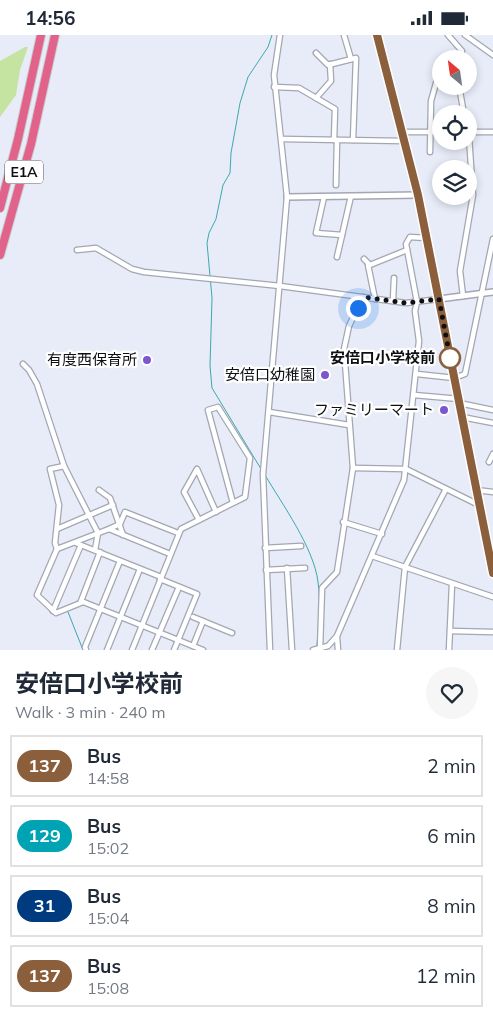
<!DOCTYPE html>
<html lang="en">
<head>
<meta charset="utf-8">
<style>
  :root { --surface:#fff; --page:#f6f6f7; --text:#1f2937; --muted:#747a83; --line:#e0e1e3 }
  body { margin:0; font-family:Mulish,"Noto Sans JP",sans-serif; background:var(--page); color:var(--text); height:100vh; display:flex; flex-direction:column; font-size:19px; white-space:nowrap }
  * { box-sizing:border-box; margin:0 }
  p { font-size:16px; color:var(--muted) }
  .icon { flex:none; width:28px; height:28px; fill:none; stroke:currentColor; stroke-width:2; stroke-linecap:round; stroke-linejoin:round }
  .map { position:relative; height:615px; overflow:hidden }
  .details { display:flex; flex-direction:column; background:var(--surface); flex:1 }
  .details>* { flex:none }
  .badge { padding:0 10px; border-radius:16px; font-size:18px; line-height:32px }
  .needle { width:32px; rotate:331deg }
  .buttons { position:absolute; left:432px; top:15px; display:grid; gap:10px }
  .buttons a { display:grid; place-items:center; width:45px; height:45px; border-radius:50%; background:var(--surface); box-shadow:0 2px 8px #0003; font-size:25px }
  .you { position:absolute; width:25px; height:25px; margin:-12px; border:4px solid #fff; border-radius:50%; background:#1a73e8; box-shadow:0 0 0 8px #1a73e833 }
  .map>.badge { position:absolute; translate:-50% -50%; box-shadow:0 0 0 2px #fff }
  .round { display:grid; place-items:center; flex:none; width:52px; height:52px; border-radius:26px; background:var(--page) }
  .headline { display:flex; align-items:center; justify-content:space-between; height:85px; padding:0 15px }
  h1 { font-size:24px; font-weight:700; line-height:38px }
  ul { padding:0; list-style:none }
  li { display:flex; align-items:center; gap:15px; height:62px; margin:0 10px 8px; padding:0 5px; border:2px solid var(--line); border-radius:0px }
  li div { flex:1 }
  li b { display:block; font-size:19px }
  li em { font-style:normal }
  li .badge { min-width:55px; font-weight:700; text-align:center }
  .status { display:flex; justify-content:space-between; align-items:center; height:35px; padding:0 25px; background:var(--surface); direction:ltr }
  .status svg { height:14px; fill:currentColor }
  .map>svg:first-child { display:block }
  .green { fill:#c5e4a2 }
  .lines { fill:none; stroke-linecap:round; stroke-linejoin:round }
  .stream { stroke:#3da9ab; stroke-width:1 }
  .minor-casing { stroke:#a2a7b2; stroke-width:7 }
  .tertiary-casing { stroke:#a2a7b2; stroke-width:8 }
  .primary-casing { stroke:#cacacb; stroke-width:9 }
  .motorway-casing { stroke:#cacacb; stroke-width:10 }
  .minor { stroke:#fff; stroke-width:4.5 }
  .tertiary { stroke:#fff; stroke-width:5 }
  .primary { stroke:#eda1b9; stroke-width:6 }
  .motorway { stroke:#e1628a; stroke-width:8 }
  .line-casing { stroke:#fff; stroke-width:11 }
  .line { stroke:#8b5e3c; stroke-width:8 }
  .walk { stroke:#0d0f13; stroke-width:5; stroke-dasharray:0 9 }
  .stop-dot { fill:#fff; stroke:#8b5e3c; stroke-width:2.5 }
  .poi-dot { fill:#7c56d0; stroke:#fff; stroke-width:2 }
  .labels { text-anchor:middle; stroke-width:4.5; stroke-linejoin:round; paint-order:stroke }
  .shield { fill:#fff; stroke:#56575a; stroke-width:1 }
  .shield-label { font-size:14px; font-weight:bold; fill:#0d0f13 }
  .stop-label { font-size:15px; font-weight:bold; fill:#0d0f13; stroke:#fff; text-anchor:end }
  .poi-label { font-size:15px; fill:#0d0f13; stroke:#fff; text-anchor:end }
</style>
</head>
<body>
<div class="status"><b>14:56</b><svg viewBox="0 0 49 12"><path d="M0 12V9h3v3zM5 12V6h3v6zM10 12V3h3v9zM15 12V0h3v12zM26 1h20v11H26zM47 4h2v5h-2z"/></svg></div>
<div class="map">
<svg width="493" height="615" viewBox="0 0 493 615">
  <rect width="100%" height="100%" fill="#e7ecf8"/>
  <polygon class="green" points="25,12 28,12 20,35 16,60 0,82 0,26"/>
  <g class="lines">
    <g class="stream">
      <polyline points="261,434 212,353 210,331 212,263 207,208 209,198 216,184 223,150 230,138 231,118 240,68 248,42 268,12 272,0"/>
      <path d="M265,440C282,469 314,513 318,547C321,568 318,591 317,612"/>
      <polyline points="68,577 83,615"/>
    </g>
    <g class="minor-casing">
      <g id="minor">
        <polyline points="344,0 351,24"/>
        <polyline points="448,0 462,16 460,24"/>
        <polyline points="465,0 493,20"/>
        <polyline points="316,18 328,30 356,23 353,105"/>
        <polyline points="459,51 464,79"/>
        <polyline points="274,52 299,53 335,74 334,105"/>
        <polyline points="316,63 331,46 330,29"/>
        <polyline points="402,97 441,97"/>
        <polyline points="469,97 493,97"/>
        <polyline points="282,104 404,106"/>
        <polyline points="430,117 431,66 438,41 441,40"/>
        <polyline points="336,150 337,105"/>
        <polyline points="324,162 316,198 342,200"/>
        <polyline points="77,215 96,213 132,234 144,237 280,251 406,268 439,264"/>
        <polyline points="337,222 351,161"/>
        <polyline points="364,224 370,230 407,215"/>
        <polyline points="368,230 375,264"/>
        <polyline points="463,261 460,236 473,160 469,102"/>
        <polyline points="393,266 394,243"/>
        <polyline points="23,329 29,335 37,349 64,431 98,498 95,515"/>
        <polyline points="417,339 454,343 465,339 493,204"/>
        <polyline points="414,360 459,364"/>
        <polyline points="459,368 493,375"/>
        <polyline points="269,377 349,390"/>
        <polyline points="462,382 493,388"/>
        <polyline points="489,427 493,419"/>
        <polyline points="353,433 406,434 479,470"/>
        <polyline points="99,455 110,463 123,500"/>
        <polyline points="476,455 493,457"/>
        <polyline points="199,485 184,457 197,434 216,477"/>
        <polyline points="343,487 382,499"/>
        <polyline points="57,494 113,470"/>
        <polyline points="109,494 120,489 125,477 178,498"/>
        <polyline points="76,508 161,542"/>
        <polyline points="265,513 301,511"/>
        <polyline points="57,514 55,508 59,470 50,434 64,431"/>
        <polyline points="100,517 81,566 203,615"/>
        <polyline points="372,521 493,562"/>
        <polyline points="287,533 292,615"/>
        <polyline points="266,535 305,533"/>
        <polyline points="160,544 197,559 174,615"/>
        <polyline points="83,567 56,578 37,560 57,514 109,494 170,519"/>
        <polyline points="53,576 81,510"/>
        <polyline points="193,582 232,598"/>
        <polyline points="450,596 493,597"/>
        <polyline points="337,602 338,615"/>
        <polyline points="193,611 203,586"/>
        <polyline points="320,614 322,553 337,537 353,433 344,314 349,291 363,262"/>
        <polyline points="86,615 85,612 120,526"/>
        <polyline points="107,615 140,534"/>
        <polyline points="132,615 181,494 245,462 250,423 218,372 208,375 233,468"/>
        <polyline points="152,615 179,552"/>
        <polyline points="270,615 263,439 287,162 274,40 280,0"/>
        <polyline points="313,615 328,611 337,601 404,445 419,306 415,276 417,267 406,209 410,202 426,203"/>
        <polyline points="397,615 405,532 446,454"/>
        <polyline points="449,615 452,549"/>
      </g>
    </g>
    <g class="tertiary-casing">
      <g id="tertiary">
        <polyline points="287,162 418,160"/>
        <polyline points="439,264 493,257"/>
      </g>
    </g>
    <g class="primary-casing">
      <polyline id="primary" points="377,0 418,160 493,538"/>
    </g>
    <g class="motorway-casing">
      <g id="motorway">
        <polyline points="0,173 18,104 41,0"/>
        <polyline points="0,220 31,109 55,0"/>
      </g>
    </g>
    <use href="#minor" class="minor"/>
    <use href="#tertiary" class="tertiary"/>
    <use href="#primary" class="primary"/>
    <use href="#motorway" class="motorway"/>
  </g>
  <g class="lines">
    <g class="line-casing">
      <polyline id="line" points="377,0 418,160 493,538"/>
    </g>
    <use href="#line" class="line"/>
    <polyline class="walk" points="358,273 362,262 406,268 439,264 451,328 450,323"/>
  </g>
  <circle class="stop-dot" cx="450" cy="323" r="10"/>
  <g class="poi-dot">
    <circle cx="147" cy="325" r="5"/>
    <circle cx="325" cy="340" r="5"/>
    <circle cx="444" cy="375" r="5"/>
  </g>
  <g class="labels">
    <rect class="shield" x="5" y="125.5" width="38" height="23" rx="4"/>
    <g class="shield-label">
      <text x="24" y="142">E1A</text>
    </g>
    <g class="stop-label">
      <text x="435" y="328">安倍口小学校前</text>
    </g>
    <g class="poi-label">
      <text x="137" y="330">有度西保育所</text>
      <text x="315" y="345">安倍口幼稚園</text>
      <text x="434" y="380">ファミリーマート</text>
    </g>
  </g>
</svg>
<div class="buttons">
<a><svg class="needle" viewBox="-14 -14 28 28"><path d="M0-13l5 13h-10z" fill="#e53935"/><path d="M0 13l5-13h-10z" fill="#747a83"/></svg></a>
<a><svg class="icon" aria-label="locate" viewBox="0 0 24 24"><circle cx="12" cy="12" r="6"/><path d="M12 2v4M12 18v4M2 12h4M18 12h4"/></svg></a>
<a><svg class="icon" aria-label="layers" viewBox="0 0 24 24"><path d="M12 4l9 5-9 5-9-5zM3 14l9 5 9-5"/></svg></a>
</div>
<div class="you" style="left:358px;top:273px"></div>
</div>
<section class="details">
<div class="headline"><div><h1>安倍口小学校前</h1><p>Walk · 3 min · 240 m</p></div><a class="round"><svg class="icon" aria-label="heart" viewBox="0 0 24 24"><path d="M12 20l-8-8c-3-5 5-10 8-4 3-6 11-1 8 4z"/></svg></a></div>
<ul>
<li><span class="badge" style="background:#8b5e3c;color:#fff">137</span><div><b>Bus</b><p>14:58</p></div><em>2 min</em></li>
<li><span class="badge" style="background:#00a3b4;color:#fff">129</span><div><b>Bus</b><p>15:02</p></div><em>6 min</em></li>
<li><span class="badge" style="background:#003b80;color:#fff">31</span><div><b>Bus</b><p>15:04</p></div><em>8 min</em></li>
<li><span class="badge" style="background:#8b5e3c;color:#fff">137</span><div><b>Bus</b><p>15:08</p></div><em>12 min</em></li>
</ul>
</section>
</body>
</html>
